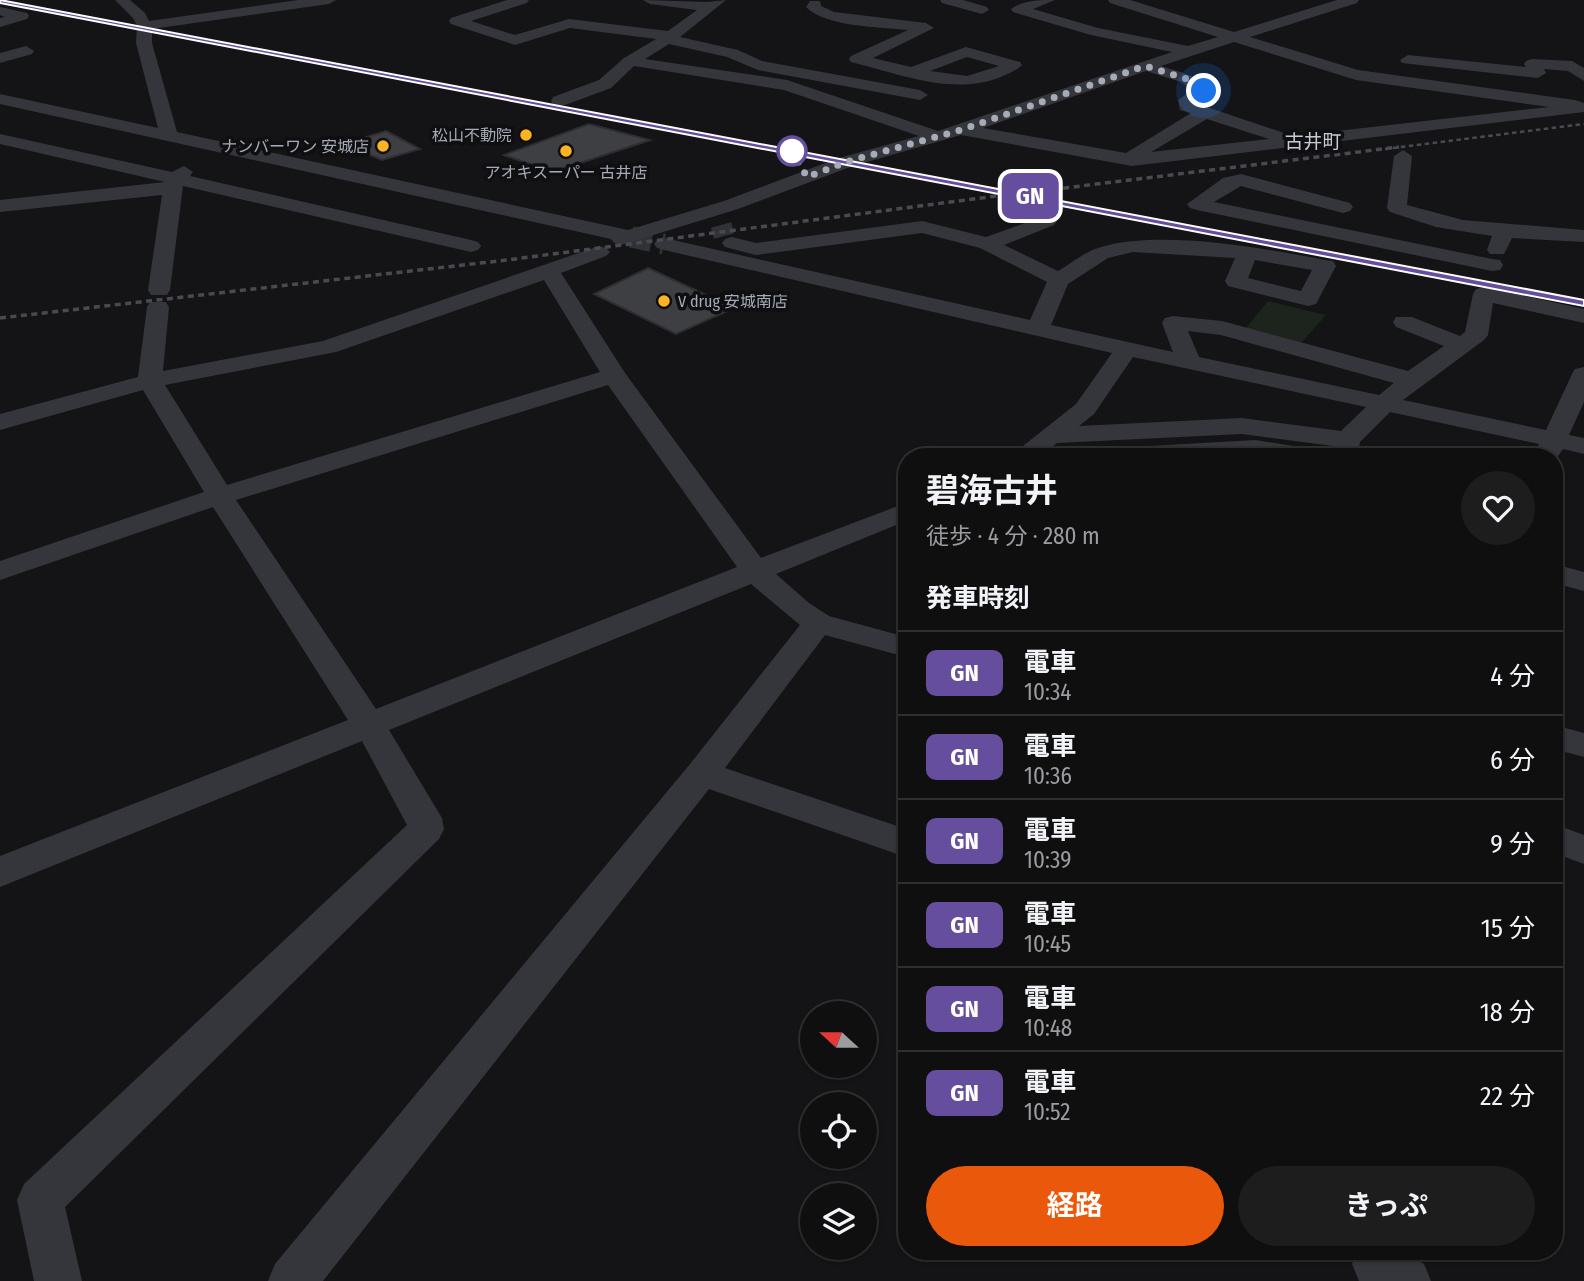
<!DOCTYPE html>
<html lang="ja">
<head>
<meta charset="utf-8">
<style>
  :root { --surface:#0f0f10; --page:#1d1d1e; --text:#f1f3f6; --muted:#9b9c9f; --line:#2f2f30; --accent:#ea580c }
  body { margin:0; font-family:"Fira Sans Condensed","Noto Sans JP",sans-serif; background:var(--page); color:var(--text); height:100vh; display:flex; flex-direction:column; font-size:26px; white-space:nowrap }
  * { box-sizing:border-box; margin:0 }
  p { font-size:23px; color:var(--muted) }
  .icon { flex:none; width:38px; height:38px; fill:none; stroke:currentColor; stroke-width:2; stroke-linecap:round; stroke-linejoin:round }
  .map { position:relative; flex:1; overflow:hidden }
  .drawer { position:absolute; left:898px; top:448px; width:665px; height:812px; display:flex; flex-direction:column; background:var(--surface); border-radius:28px; box-shadow:0 2px 5px #0004,0 0 0 2px var(--line) }
  .drawer>* { flex:none }
  .badge { padding:0 14px; border-radius:10px; font-size:24px; line-height:46px }
  .needle { width:46px; rotate:291deg }
  .fabs { position:absolute; left:800px; top:1001px; display:grid; gap:14px }
  .fabs a { display:grid; place-items:center; width:77px; height:77px; border-radius:50%; background:var(--surface); box-shadow:0 2px 5px #0004,0 0 0 2px var(--line); font-size:35px }
  .you { position:absolute; width:35px; height:35px; margin:-18px; border:5px solid #fff; border-radius:50%; background:#1a73e8; box-shadow:0 0 0 10px #1a73e833 }
  .map>.badge { position:absolute; translate:-50% -50%; box-shadow:0 0 0 4px #fff }
  h2 { padding:0 28px; font-size:26px; line-height:63px }
  .round { display:grid; place-items:center; flex:none; width:74px; height:74px; border-radius:37px; background:var(--page) }
  .head { display:flex; align-items:center; justify-content:space-between; height:119px; padding:0 28px }
  h1 { font-size:33px; font-weight:700; line-height:52px }
  .cta { display:flex; gap:14px; margin-top:auto; padding:14px 28px }
  .cta a { flex:1; height:80px; border-radius:42px; background:var(--accent); color:#fff; font-size:28px; font-weight:700; line-height:80px; text-align:center }
  .cta a+a { background:var(--page); color:var(--text) }
  ul { padding:0; list-style:none }
  li { display:flex; align-items:center; gap:21px; height:84px; padding:0 28px; border-top:2px solid var(--line) }
  li div { flex:1 }
  li b { display:block; font-size:26px }
  li em { font-style:normal }
  li .badge { min-width:77px; font-weight:700; text-align:center }
  .map>svg:first-child { display:block }
  .green { fill:#1c241d }
  .building { fill:#3e3f43; stroke:#2e2e32; stroke-width:2 }
  .lines { fill:none; stroke-linecap:round; stroke-linejoin:round }
  .minor-tunnel { stroke:#313236; stroke-width:21; stroke-dasharray:21 10; stroke-linecap:butt }
  .minor { fill:#35363c; fill-rule:evenodd }
  .rail-far1 { stroke:#484a51; stroke-width:2.5; stroke-dasharray:4.5 3.5; stroke-linecap:butt }
  .rail { stroke:#484a51; stroke-width:3.5; stroke-dasharray:6 4.5; stroke-linecap:butt }
  .line { fill:#654e9e; stroke:#fff; stroke-width:2 }
  .walk { stroke:#a5abb7; stroke-width:7; stroke-dasharray:0 12.6 }
  .poi-dot { fill:#feb325; stroke:#0f0f11; stroke-width:2.5 }
  .stop-dot { fill:#fff; stroke:#654e9e; stroke-width:3.5 }
  .labels { text-anchor:middle; stroke-width:7; stroke-linejoin:round; paint-order:stroke }
  .far-poi-label { font-size:16px; fill:#a5abb7; stroke:#0f0f11; text-anchor:end }
  .far-quarter-label { font-size:19px; fill:#c6cad3; stroke:#0f0f11 }
</style>
</head>
<body>
<div class="map">
<svg width="1584" height="1281" viewBox="0 0 1584 1281">
  <rect width="100%" height="100%" fill="#141416"/>
  <polygon class="green" points="1268,301 1326,315 1301,343 1246,328"/>
  <g class="building">
    <polygon points="589,124 650,140 553,172 504,155"/>
    <polygon points="386,131 420,149 382,160 344,144"/>
    <polygon points="648,268 734,308 676,334 594,294"/>
  </g>
  <g class="lines">
    <g class="minor-tunnel">
      <polyline points="721,225 724,236"/>
      <polyline points="631,237 664,244"/>
    </g>
    <g class="minor">
      <path d="M115,0H130L145,13L149,21L298,0H336L329,4L152,29V43L177,132L628,230L724,201L839,158L919,136L784,90L634,66L611,88L565,105H553L551,101L553,97L599,80L624,58L656,39L570,28L515,45L451,24L449,21L451,18L507,0H529L527,3L471,21L515,35L569,19L668,31L697,10L650,4L643,0L707,2L726,0L680,37L738,50L762,61L920,90L928,95L920,100L758,70L727,57L669,44L645,59L787,80L938,131L1172,52L1091,35L1013,12L1011,9C1023,0 1040,0 1055,0L1033,9L1098,28L1188,46L1218,37L1110,3L1108,0H1130L1234,32L1337,0H1359L1357,3L1250,37L1358,70L1575,100L1584,103V112L1132,166L961,135L853,166L738,209L621,245L614,243L611,239L0,104V94L158,128L136,43L137,26L133,18ZM1234,42L1356,80L1549,107L1293,136L1195,103L1212,91C1199,76 1180,72 1161,66ZM1146,71L1181,82L1192,90L1178,100L1180,110L1191,113L1126,153L983,128ZM1207,119L1269,139L1151,152Z"/>
      <polygon points="940,0 963,0 987,7 989,10 982,14 942,3"/>
      <path d="M810,1H820L821,6L834,12L926,23L934,28L873,58L911,67L966,47L1020,62L1022,65C1017,70 1010,73 1003,76C955,97 900,74 851,62L849,59L851,56L908,30C880,27 825,27 806,7ZM967,57L999,66L967,76L930,71Z"/>
      <polygon points="0,7 27,13 29,16 27,19 0,27 0,18 5,17 0,15"/>
      <polygon points="26,46 34,51 32,54 0,63 0,53"/>
      <polygon points="1408,55 1526,67 1524,64 1526,61 1532,59 1572,61 1584,68 1584,81 1568,71 1544,69 1546,73 1538,78 1402,63 1400,60"/>
      <polygon points="0,134 172,172 184,166 193,172 190,176 471,240 478,242 481,246 478,250 471,252 183,186 170,290 167,295 151,295 148,290 162,195 0,212 0,200 165,182 0,144"/>
      <polygon points="1403,150 1412,156 1407,205 1463,220 1584,230 1584,242 1512,238 1504,254 1490,254 1487,250 1492,236 1436,227 1390,212 1387,208 1394,156"/>
      <polygon points="1241,174 1350,203 1353,207 1350,211 1343,213 1241,186 1214,202 1492,259 1500,260 1503,265 1500,270 1492,271 1197,210 1190,208 1187,204 1223,178"/>
      <path d="M1047,215L1054,217L1057,221L1054,225L1004,245L1058,271C1070,264 1082,254 1095,249C1154,228 1263,248 1325,260L1333,261L1336,266L1316,304L1308,306L1228,286L1225,281L1235,258L1133,252L1108,258L1068,284L1051,325L1173,352L1162,323L1165,318L1173,316L1222,321L1408,371L1444,346L1396,327L1393,322L1396,317H1412L1460,336L1465,332L1473,294L1476,289L1484,287L1584,309V323L1493,303L1488,335L1484,340L1403,400L1546,430L1572,374L1575,369L1584,367V402L1569,435L1584,438V454L1563,449L1554,462V457H1534L1539,444L1390,412L1360,442L1357,457H1331L1333,446L1242,434L1057,443L1039,457H1009L1076,404L1112,353L664,250L657,248L654,244L657,240L664,238L1030,320L1047,282L980,248L922,233L756,255L725,247L722,243L725,239L732,237L756,243L922,221L986,237ZM1255,260L1312,270L1301,291L1248,278ZM1188,331L1221,335L1394,383L1379,395L1199,357ZM1133,357L1366,407L1341,431L1242,418L1079,426L1094,414Z"/>
      <path d="M599,246L606,248L610,252L606,256L561,273L625,373L761,558L906,503V521L776,574L809,603L829,616L906,637V657L825,635L725,768L906,829V857L709,789L323,1281H268L275,1264L690,764L800,625L751,584L389,730L442,818L444,829L439,839L65,1207L82,1281H34L17,1200L24,1184L407,825L362,741L0,887V856L348,720L213,507L0,580V561L204,492L143,390L0,430V414L138,377L147,307L150,302H166L169,307L163,371L323,341ZM544,280L600,372L227,485L165,385L336,352ZM608,385L737,567L376,709L236,500Z"/>
      <polygon points="1255,440 1293,446 1297,452 1294,457 1084,457 1088,451 1097,449"/>
      <polygon points="1554,564 1584,572 1584,591 1554,583"/>
      <polygon points="1554,725 1584,733 1584,757 1554,749"/>
      <polygon points="1554,824 1584,835 1584,864 1554,853"/>
      <polygon points="1357,1251 1401,1251 1424,1264 1431,1281 1359,1281 1352,1264"/>
    </g>
    <g class="rail-far1">
      <polyline points="0,2 771,149"/>
      <polyline points="1385,149 1584,124"/>
    </g>
    <g class="rail">
      <polyline points="762,147 1584,303"/>
      <polyline points="1032,192 1399,147"/>
      <polyline points="0,318 507,260 1004,195"/>
    </g>
  </g>
  <polygon class="line" points="0,0 1584,300 1584,306 0,3"/>
  <g class="lines">
    <polyline class="walk" points="792,151 807,177 846,162 961,130 1145,66 1187,79 1204,91"/>
  </g>
  <g class="poi-dot">
    <circle cx="526" cy="135" r="7"/>
    <circle cx="383" cy="146" r="7"/>
    <circle cx="566" cy="151" r="7"/>
    <circle cx="664" cy="301" r="7"/>
  </g>
  <circle class="stop-dot" cx="792" cy="151" r="14"/>
  <g class="labels">
    <g class="far-poi-label">
      <text x="512" y="141">松山不動院</text>
      <text x="369" y="152">ナンバーワン 安城店</text>
      <text x="566" y="178" text-anchor="middle">アオキスーパー 古井店</text>
      <text x="678" y="307" text-anchor="start">V drug 安城南店</text>
    </g>
    <g class="far-quarter-label">
      <text x="1313" y="148">古井町</text>
    </g>
  </g>
</svg>
<div class="fabs">
<a><svg class="needle" viewBox="-14 -14 28 28"><path d="M0-13l5 13h-10z" fill="#e53935"/><path d="M0 13l5-13h-10z" fill="#9b9c9f"/></svg></a>
<a><svg class="icon" aria-label="locate" viewBox="0 0 24 24"><circle cx="12" cy="12" r="6"/><path d="M12 2v4M12 18v4M2 12h4M18 12h4"/></svg></a>
<a><svg class="icon" aria-label="layers" viewBox="0 0 24 24"><path d="M12 4l9 5-9 5-9-5zM3 14l9 5 9-5"/></svg></a>
</div>
<div class="you" style="left:1204px;top:91px"></div>
<b class="badge" style="left:1030px;top:196px;background:#654e9e;color:#fff">GN</b>
<section class="drawer">
<div class="head"><div><h1>碧海古井</h1><p>徒歩 · 4 分 · 280 m</p></div><a class="round"><svg class="icon" aria-label="heart" viewBox="0 0 24 24"><path d="M12 20l-8-8c-3-5 5-10 8-4 3-6 11-1 8 4z"/></svg></a></div>
<h2>発車時刻</h2>
<ul>
<li><span class="badge" style="background:#654e9e;color:#fff">GN</span><div><b>電車</b><p>10:34</p></div><em>4 分</em></li>
<li><span class="badge" style="background:#654e9e;color:#fff">GN</span><div><b>電車</b><p>10:36</p></div><em>6 分</em></li>
<li><span class="badge" style="background:#654e9e;color:#fff">GN</span><div><b>電車</b><p>10:39</p></div><em>9 分</em></li>
<li><span class="badge" style="background:#654e9e;color:#fff">GN</span><div><b>電車</b><p>10:45</p></div><em>15 分</em></li>
<li><span class="badge" style="background:#654e9e;color:#fff">GN</span><div><b>電車</b><p>10:48</p></div><em>18 分</em></li>
<li><span class="badge" style="background:#654e9e;color:#fff">GN</span><div><b>電車</b><p>10:52</p></div><em>22 分</em></li>
</ul>
<div class="cta"><a>経路</a><a>きっぷ</a></div>
</section>
</div>
</body>
</html>
